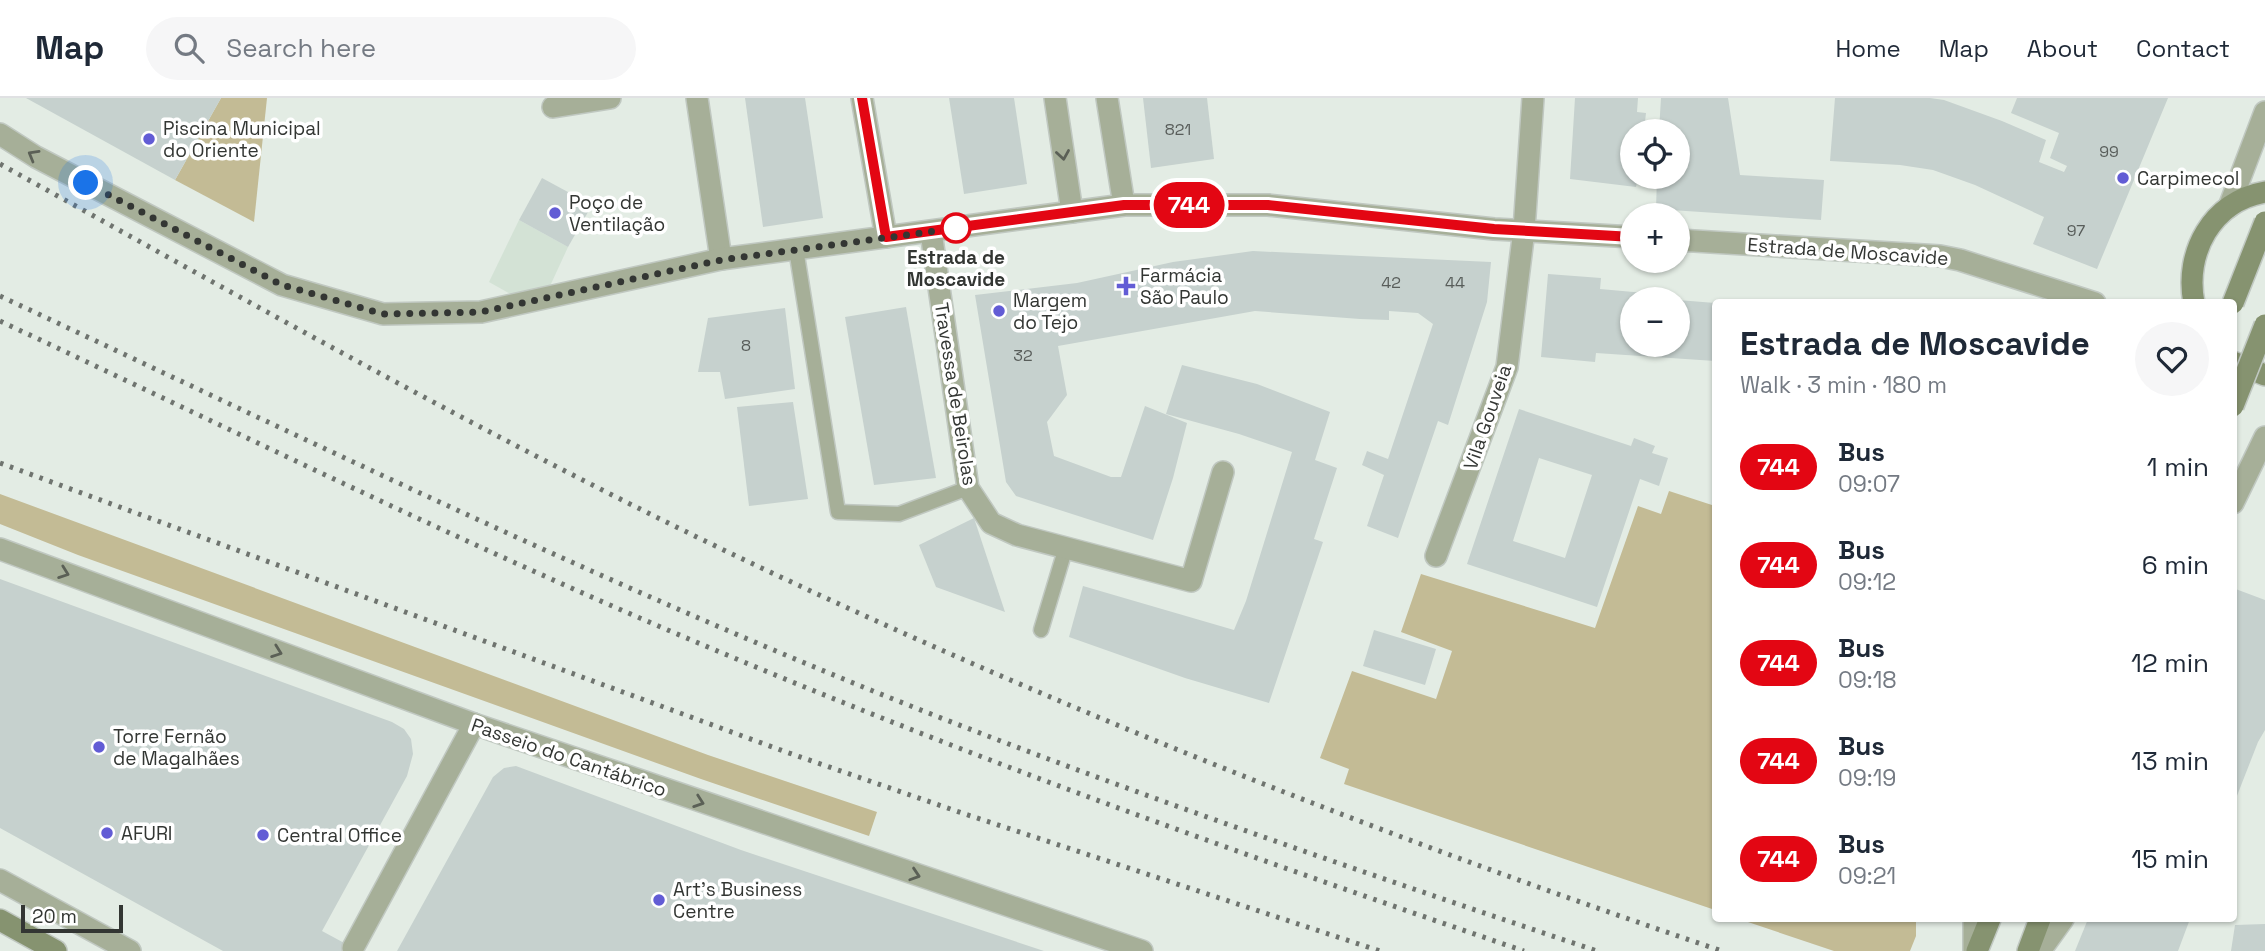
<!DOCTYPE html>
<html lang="en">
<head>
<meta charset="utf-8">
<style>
  :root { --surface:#fff; --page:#f6f6f7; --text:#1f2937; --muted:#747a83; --line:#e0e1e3 }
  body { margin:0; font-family:"Space Grotesk",sans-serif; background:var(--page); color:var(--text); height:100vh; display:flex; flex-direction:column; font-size:26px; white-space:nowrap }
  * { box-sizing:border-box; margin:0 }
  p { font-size:23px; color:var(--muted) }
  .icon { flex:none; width:38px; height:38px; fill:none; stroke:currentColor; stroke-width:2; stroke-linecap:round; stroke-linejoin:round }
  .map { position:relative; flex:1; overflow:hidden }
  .panel { position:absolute; left:1712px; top:201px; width:525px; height:623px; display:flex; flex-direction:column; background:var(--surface); border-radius:7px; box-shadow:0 2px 5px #0004 }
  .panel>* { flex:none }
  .badge { padding:0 14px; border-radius:23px; font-size:24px; line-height:46px }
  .fabs { position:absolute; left:1620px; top:21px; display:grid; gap:14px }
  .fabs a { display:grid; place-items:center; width:70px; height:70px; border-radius:50%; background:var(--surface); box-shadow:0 2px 5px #0004; font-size:35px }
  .scale { position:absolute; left:21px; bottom:18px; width:102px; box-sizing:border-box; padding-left:7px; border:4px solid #333633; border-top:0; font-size:19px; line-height:24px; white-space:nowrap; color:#333633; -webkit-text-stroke:5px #fff; paint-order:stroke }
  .you { position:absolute; width:35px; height:35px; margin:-18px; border:5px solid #fff; border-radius:50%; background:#1a73e8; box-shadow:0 0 0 10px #1a73e833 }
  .map>.badge { position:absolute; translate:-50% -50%; box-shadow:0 0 0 4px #fff }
  .round { display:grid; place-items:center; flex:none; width:74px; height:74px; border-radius:37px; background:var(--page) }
  .summary { display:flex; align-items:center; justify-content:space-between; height:119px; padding:0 28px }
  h1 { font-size:33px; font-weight:800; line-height:52px }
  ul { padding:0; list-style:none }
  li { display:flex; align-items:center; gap:21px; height:98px; padding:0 28px }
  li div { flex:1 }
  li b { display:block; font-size:26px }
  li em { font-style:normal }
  li .badge { min-width:77px; font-weight:700; text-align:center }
  header { display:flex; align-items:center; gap:42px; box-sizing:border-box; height:98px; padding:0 35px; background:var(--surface); border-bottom:2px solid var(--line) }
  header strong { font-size:33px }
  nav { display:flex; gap:38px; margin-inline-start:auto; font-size:24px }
  .search { width:490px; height:63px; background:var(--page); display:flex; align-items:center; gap:18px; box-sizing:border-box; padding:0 24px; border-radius:38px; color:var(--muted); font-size:26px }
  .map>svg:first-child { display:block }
  .built { fill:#d3e2d5 }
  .green { fill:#c3bb95 }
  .building { fill:#c6d1ce; fill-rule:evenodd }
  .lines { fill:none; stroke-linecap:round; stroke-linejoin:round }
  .lane-casing { stroke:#c0c8c1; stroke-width:17 }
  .street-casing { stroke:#c0c8c1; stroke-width:24 }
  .secondary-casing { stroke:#c0c8c1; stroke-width:24 }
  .lane { stroke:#a6af98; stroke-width:14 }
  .street { stroke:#a6af98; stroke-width:21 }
  .secondary { stroke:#869370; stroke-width:21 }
  .rail { stroke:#6f746f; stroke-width:5; stroke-dasharray:3.5 7; stroke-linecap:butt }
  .secondary-bridge-casing { stroke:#c0c8c1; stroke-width:24; stroke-linecap:butt }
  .secondary-bridge { stroke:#869370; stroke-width:21 }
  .oneway { stroke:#5b6056 }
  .line-casing { stroke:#fff; stroke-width:16 }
  .line { stroke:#e30613; stroke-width:10 }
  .walk { stroke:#333633; stroke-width:7; stroke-dasharray:0 12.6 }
  .poi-dot { fill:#625cd5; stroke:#fff; stroke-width:2.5 }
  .stop-dot { fill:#fff; stroke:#e30613; stroke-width:3.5 }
  .labels { text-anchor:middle; stroke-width:7; stroke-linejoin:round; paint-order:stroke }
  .number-label { font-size:16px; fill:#585d5a }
  .poi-label { font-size:19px; fill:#333633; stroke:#fff; text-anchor:start }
  .street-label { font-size:19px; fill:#333633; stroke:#fff }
  .stop-label { font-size:19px; font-weight:bold; fill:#333633; stroke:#fff }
</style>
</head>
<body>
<header>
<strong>Map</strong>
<div class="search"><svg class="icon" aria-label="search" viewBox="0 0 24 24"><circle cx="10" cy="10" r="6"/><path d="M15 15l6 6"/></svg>Search here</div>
<nav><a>Home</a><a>Map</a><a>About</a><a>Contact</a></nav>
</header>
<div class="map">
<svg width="2265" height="853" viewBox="0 0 2265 853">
  <rect width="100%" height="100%" fill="#e3ece4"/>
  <polygon class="built" points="519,122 568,149 539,212 489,184"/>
  <g class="green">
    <polygon points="221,0 267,0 254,124 175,82"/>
    <polygon points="1669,393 1715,408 1715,812 1344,686 1349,671 1320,660 1352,573 1436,601 1452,553 1401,534 1421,476 1595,530 1638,408 1661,416"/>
    <polygon points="0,396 708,657 877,714 869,738 701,681 78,457 0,426"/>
    <polygon points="1739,821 1916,821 1916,838 1910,853 1834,853"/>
  </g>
  <g class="building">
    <polygon points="26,0 221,0 175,82"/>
    <polygon points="745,0 805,0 823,120 763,129"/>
    <polygon points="949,0 1014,0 1027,86 964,96"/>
    <polygon points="1143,0 1207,0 1214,61 1151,70"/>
    <polygon points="1575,0 1638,0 1637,14 1646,15 1644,33 1633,33 1633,79 1638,79 1636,89 1570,81"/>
    <polygon points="1661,0 1728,0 1740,77 1824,82 1821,122 1656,111 1657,79 1678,79 1678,33 1659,33"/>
    <polygon points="1835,0 1930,0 1944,2 2002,23 2046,42 2039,64 2064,74 2067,68 2050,60 2059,35 2011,15 2017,0 2168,0 2097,171 2033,146 2044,119 1975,87 1933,72 1900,67 1830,63"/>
    <polygon points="542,80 592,107 568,149 519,122"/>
    <polygon points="1253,153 1491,164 1487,204 1448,327 1438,323 1398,440 1367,428 1384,377 1362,367 1367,353 1388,361 1433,226 1418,215 1389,213 1389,222 1360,221 1255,213 1058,248 1067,297 1047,324 1054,358 1111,379 1121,379 1145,308 1187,325 1173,380 1153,442 1016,398 1006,384 975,197 1077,185 1173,164"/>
    <polygon points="1548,176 1601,180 1600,191 1667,197 1667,201 1633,201 1633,247 1678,247 1678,202 1715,205 1715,263 1596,255 1595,264 1541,259"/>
    <polygon points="906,209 936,380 874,387 845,219"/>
    <polygon points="785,210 795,291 725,301 720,274 698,274 708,220"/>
    <polygon points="1182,267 1257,286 1330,314 1315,362 1337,370 1314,441 1323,444 1269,605 1185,580 1069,539 1083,488 1234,532 1246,503 1292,354 1239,336 1166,316"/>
    <polygon points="793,304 808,401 749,408 737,309"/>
    <path d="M1519,311L1631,348L1634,340L1655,348L1652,355L1668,360L1659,388L1640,381L1597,509L1467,466ZM1539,360L1592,377L1565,460L1513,443Z"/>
    <polygon points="974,420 1005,514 936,489 919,447"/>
    <polygon points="0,481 392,624 404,631 411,641 413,656 407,678 322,833 359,853 223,853 0,730"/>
    <polygon points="2233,490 2265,502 2265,632 2258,644 2233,708"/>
    <polygon points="1374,532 1436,551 1425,587 1363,568"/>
    <polygon points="516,668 741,752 1044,853 397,853 493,679 504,670"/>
    <polygon points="2088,821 2190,821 2178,853 2075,853"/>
    <polygon points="2265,826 2265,853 2231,853 2235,827"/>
  </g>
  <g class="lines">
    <g class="lane-casing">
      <g id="lane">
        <polyline points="796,151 838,414 899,416 968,390"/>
        <polyline points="1041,532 1066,449"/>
      </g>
    </g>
    <g class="street-casing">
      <g id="street">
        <polyline points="697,0 721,161"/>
        <polyline points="862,0 886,139"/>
        <polyline points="1055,0 1072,114"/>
        <polyline points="1107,0 1124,107"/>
        <polyline points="553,9 610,0"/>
        <polyline points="0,36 36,59 282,187 383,216 481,214 721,161 1124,107 1268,107 1494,131 1633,139"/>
        <polyline points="2229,109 2265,14"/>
        <polyline points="931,134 968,390 991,425 1017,437 1191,483 1223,374"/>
        <polyline points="1678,142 1940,158 1960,162 2095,205"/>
        <polyline points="2233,405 2265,339"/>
        <polyline points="0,451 474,626 1142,853"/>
        <polyline points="1436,458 1507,269 1524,132 1533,0"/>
        <polyline points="0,782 130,853"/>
        <polyline points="1974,821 1974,853"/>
        <polyline points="353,850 474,626"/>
        <polyline points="2040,853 2063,821"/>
      </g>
    </g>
    <g class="secondary-casing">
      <g id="secondary">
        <path d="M2194,205C2184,155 2212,103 2265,94"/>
        <polyline points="2233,264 2265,277"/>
        <polyline points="0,822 56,853"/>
        <polyline points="1977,853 1990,821"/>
        <polyline points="2028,853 2040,821"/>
      </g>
    </g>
    <use href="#lane" class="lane"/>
    <use href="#street" class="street"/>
    <use href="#secondary" class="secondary"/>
    <g class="rail">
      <path d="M0,66C242,200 482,336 732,456C1053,609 1385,739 1722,853"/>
      <path d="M0,198C291,334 580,475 878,595C1115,690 1356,772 1597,853"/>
      <path d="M0,223C235,333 469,449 708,549C976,662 1249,759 1524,853"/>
      <polyline points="0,365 786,654 962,715 1380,853"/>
    </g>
    <g class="secondary-bridge-casing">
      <g id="secondary-bridge">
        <polyline points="2233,205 2265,124"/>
        <polyline points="2233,308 2265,227"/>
      </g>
    </g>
    <use href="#secondary-bridge" class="secondary-bridge"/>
  </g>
  <defs><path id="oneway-chevron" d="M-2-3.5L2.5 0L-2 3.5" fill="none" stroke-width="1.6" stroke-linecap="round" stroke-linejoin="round" transform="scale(1.75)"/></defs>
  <g class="oneway">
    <use href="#oneway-chevron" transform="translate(33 57) rotate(-150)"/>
    <use href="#oneway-chevron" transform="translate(1063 57) rotate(81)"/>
    <use href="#oneway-chevron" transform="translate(64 475) rotate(20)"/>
    <use href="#oneway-chevron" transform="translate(277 554) rotate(20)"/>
    <use href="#oneway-chevron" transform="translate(699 704) rotate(19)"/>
    <use href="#oneway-chevron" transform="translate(915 777) rotate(18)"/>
  </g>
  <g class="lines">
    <g class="line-casing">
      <polyline id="line" points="862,0 886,139 1124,107 1268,107 1494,131 1633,139"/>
    </g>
    <use href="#line" class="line"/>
    <polyline class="walk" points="86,85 282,187 383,216 481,214 721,162 958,130 956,130"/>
  </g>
  <g class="poi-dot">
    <circle cx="149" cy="41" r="7"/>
    <circle cx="2123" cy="80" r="7"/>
    <circle cx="555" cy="115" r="7"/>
    <path d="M1122.5 177.5h7v7h7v7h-7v7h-7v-7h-7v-7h7z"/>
    <circle cx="999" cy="213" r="7"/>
    <circle cx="99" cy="649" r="7"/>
    <circle cx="107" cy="735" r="7"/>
    <circle cx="263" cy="737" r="7"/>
    <circle cx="659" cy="802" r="7"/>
  </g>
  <circle class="stop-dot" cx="956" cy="130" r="14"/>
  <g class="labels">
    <g class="number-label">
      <text x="1178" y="37">821</text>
      <text x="2109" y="59">99</text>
      <text x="2076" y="138">97</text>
      <text x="1391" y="190">42</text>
      <text x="1455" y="190">44</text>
      <text x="746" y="253">8</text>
      <text x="1023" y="263">32</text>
    </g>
    <g class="poi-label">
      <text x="163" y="37">Piscina Municipal<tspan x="163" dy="22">do Oriente</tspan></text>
      <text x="2137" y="87">Carpimecol</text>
      <text x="569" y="111">Poço de<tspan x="569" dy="22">Ventilação</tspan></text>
      <text x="1140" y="184">Farmácia<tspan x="1140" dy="22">São Paulo</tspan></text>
      <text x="1013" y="209">Margem<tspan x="1013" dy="22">do Tejo</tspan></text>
      <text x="113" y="645">Torre Fernão<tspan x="113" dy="22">de Magalhães</tspan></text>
      <text x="121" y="742">AFURI</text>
      <text x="277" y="744">Central Office</text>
      <text x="673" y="798">Art's Business<tspan x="673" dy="22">Centre</tspan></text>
    </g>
    <g class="street-label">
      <text transform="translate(1848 153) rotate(4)" y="7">Estrada de Moscavide</text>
      <text transform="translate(956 296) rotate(81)" y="7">Travessa de Beirolas</text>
      <text transform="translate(1487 319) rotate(-71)" y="7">Vila Gouveia</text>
      <text transform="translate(569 659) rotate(19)" y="7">Passeio do Cantábrico</text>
    </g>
    <g class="stop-label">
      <text x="956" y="166">Estrada de<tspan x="956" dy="22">Moscavide</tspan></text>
    </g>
  </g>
</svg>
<div class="fabs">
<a><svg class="icon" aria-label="locate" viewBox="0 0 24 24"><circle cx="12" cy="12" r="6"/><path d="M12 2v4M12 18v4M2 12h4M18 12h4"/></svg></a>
<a>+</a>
<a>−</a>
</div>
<div class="scale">20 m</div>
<div class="you" style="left:86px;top:85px"></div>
<b class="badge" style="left:1189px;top:107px;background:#e30613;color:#fff">744</b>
<section class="panel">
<div class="summary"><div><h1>Estrada de Moscavide</h1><p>Walk · 3 min · 180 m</p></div><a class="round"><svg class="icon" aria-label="heart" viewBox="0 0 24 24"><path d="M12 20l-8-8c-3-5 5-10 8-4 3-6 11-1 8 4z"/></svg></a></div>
<ul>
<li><span class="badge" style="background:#e30613;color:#fff">744</span><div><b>Bus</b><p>09:07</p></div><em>1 min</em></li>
<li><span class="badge" style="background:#e30613;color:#fff">744</span><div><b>Bus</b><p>09:12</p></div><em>6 min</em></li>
<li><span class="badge" style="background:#e30613;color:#fff">744</span><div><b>Bus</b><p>09:18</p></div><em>12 min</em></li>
<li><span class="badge" style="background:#e30613;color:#fff">744</span><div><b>Bus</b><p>09:19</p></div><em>13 min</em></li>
<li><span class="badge" style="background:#e30613;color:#fff">744</span><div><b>Bus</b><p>09:21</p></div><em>15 min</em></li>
</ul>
</section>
</div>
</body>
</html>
